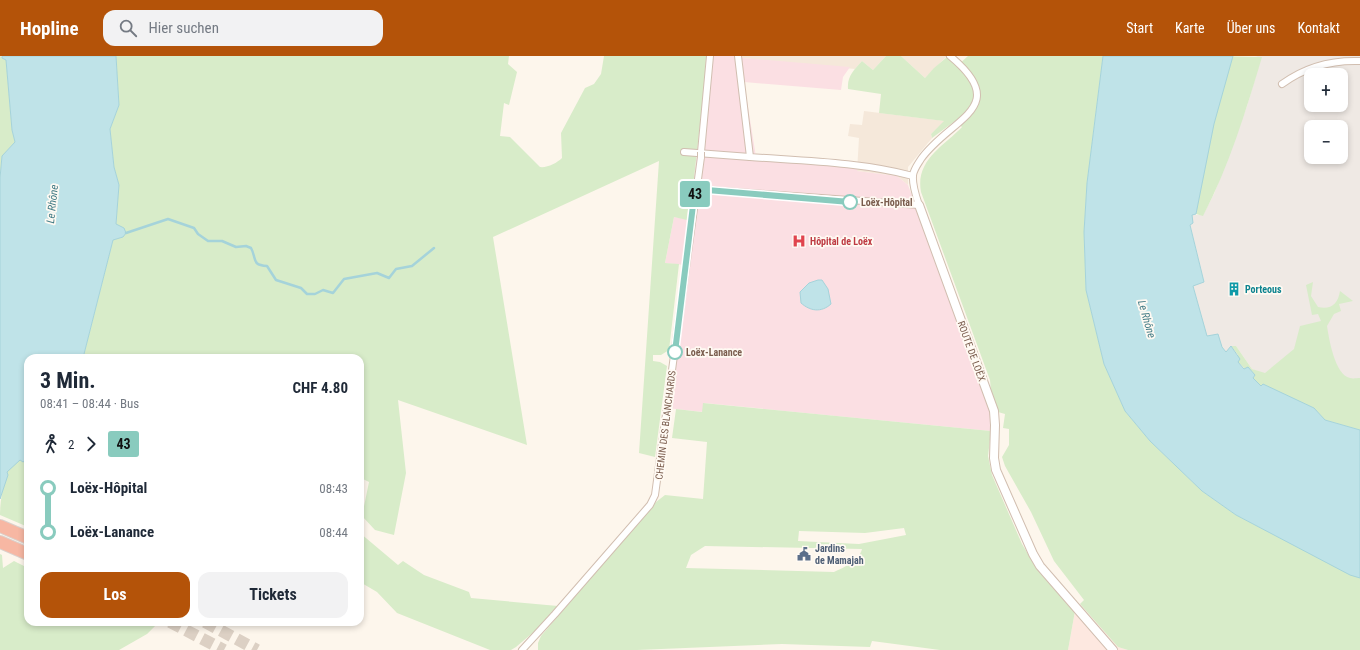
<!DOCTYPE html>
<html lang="de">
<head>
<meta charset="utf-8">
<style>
  :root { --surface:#fff; --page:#f2f2f3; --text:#1f2937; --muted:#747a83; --accent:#b45309 }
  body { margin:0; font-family:"Roboto Condensed",sans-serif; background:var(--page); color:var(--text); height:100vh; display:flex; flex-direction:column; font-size:15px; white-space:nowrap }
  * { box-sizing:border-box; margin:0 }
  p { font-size:13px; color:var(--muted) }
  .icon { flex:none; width:22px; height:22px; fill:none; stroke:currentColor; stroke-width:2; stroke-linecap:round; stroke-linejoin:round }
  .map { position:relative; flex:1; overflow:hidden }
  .panel { position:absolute; left:24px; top:298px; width:340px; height:272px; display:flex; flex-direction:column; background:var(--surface); border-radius:12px; box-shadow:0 2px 6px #0003 }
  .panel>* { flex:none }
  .badge { padding:0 8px; border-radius:3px; font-size:14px; line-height:26px }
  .tools { position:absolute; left:1304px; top:12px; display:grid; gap:8px }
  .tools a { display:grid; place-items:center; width:44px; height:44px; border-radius:8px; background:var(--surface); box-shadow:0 2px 6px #0003; font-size:20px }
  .map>.badge { position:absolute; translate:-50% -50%; box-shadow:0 0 0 2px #fff }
  .legs { display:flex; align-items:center; gap:6px; height:44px; padding:0 16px; font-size:13px }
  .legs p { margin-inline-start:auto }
  .head { display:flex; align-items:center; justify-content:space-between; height:68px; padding:0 16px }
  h1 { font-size:22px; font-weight:700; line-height:30px }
  .button { display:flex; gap:8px; margin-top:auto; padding:8px 16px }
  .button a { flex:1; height:46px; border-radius:12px; background:var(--accent); color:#fff; font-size:16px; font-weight:700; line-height:46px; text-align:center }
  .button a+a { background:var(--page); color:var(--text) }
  ul { padding:0 16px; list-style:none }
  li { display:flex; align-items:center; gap:14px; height:44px; font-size:15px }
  li i { display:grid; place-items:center; width:6px; height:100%; margin:0 5px; background:currentColor }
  li i::after { content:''; width:10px; height:10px; margin:-5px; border:3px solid; border-radius:50%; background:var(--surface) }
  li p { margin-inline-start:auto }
  li:first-child i { background:linear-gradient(#0000 50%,currentColor 0) }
  li:last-child i { background:linear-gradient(currentColor 50%,#0000 0) }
  header { display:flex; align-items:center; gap:24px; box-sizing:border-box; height:56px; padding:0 20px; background:var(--accent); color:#fff }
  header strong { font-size:19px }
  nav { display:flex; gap:22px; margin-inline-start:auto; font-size:14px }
  .search { width:280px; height:36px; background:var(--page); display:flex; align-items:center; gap:10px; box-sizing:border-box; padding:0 14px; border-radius:12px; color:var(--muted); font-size:15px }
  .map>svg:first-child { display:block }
  .residential { fill:#f5e8da }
  .commercial { fill:#fde8e0 }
  .industrial { fill:#efe9e4; fill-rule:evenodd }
  .medical { fill:#fbdfe3 }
  .green { fill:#d8ecc9; fill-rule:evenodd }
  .water { fill:#bfe3e8; stroke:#a5d3da }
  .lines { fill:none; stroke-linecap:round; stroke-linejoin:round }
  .stream { stroke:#a5d3da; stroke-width:2.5 }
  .motorway-tunnel { stroke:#dcd0c4; stroke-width:12; stroke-dasharray:12 6; stroke-linecap:butt }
  .minor-casing { stroke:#d1beb0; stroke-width:8 }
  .tertiary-casing { stroke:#d1beb0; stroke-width:10 }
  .motorway-casing { stroke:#dad1cd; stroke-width:14 }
  .minor { stroke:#fff; stroke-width:6 }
  .tertiary { stroke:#fff; stroke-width:8 }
  .motorway { stroke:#f7b7a3; stroke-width:12 }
  .minor-bridge-casing { stroke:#d1beb0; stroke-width:8; stroke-linecap:butt }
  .minor-bridge { stroke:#fff; stroke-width:6 }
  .line-1-casing { stroke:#fff; stroke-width:9 }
  .line-1 { stroke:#89cbbe; stroke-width:6 }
  .stop-1-dot { fill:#fff; stroke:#89cbbe; stroke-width:2 }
  .labels { text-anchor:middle; stroke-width:3.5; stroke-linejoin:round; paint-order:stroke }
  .stop-label { font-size:10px; font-weight:bold; fill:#7a5c4d; stroke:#fffaf3; text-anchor:start }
  .health-label { font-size:10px; font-weight:bold; fill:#be3a42; stroke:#fffaf3; text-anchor:start }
  .culture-label { font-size:10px; font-weight:bold; fill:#0d838f; stroke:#fffaf3; text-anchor:start }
  .street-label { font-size:10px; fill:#7a5c4d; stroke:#fffaf3 }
  .service-label { font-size:10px; font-weight:bold; fill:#4e5e75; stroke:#fffaf3; text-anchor:start }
  .water-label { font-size:11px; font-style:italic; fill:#437c86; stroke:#fffaf3 }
</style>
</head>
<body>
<header>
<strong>Hopline</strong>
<div class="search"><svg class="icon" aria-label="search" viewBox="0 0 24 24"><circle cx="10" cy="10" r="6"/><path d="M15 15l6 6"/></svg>Hier suchen</div>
<nav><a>Start</a><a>Karte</a><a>Über uns</a><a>Kontakt</a></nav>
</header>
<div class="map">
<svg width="1360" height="594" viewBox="0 0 1360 594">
  <rect width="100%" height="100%" fill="#fdf6ec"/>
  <g class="residential">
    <polygon points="742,0 886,0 873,14 862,5 855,13 742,2"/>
    <polygon points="901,0 956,0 963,6 957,10 946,1 925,22"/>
    <polygon points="864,55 945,65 931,78 932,82 908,111 908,129 897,120 857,115 859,82 848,80 850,68 862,69"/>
  </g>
  <polygon class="commercial" points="1080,548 1118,591 1128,594 1068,594 1075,555"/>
  <path class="industrial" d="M1255,0H1360V357L1252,313L1236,290L1226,296L1220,287L1207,281L1193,229L1204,226L1190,168L1192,159H1203L1214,138L1247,50L1261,2ZM1311,19H1341V49H1311ZM1311,71H1341V101H1311Z"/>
  <polygon class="medical" points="706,0 742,0 743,2 850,11 843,21 841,34 744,26 756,101 858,109 857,115 897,120 908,129 992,359 991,375 704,347 703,356 667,352 685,209 665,207 674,161 687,163 690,134 694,122 705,24"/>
  <g class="green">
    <polygon points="0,0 6,4 12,74 15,86 2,100 0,122"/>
    <path d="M116,0H509L508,8L517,16L509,49L504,47L500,80L510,81L540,111C547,112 557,107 562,102L561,77L585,32L594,28L601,18L604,0H706L705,24L694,122L690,134L687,164L674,161L665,207L679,208L669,294L661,299H653V305L660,306L667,310L655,401L639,397L659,105L493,181L527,389L398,344L406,417L394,479L375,474L362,460L369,426L363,423L360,435V302H83L113,184L123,181L124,172L116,169L119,129L114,111L110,73L119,49Z"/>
    <path d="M886,0H901L925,22L934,12L947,1L957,10L968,0H1103L1087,127L1084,176L1086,234L1104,308L1125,355L1150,385L1202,435L1236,459L1350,518L1360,522V594H1128L1118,591L1080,548L1084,544L1054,505L1031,456L1005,410L1002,401L1009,389V373L1003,372L1005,358L998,356L991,335L990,324L921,136C915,104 944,90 962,71L955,65L932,82L931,78L944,65L879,57L881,38L848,33C847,20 854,14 862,5L873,14Z"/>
    <path d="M1222,0L1262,1C1246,55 1229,110 1203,160L1196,158Z"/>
    <path d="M1313,226L1311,240L1318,251C1331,254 1338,248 1340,235L1353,245L1339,248L1341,255L1334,258L1327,270C1329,283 1335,319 1350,322C1353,323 1357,322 1360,322V374L1325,364L1314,352L1261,330L1253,322L1255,319L1248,311L1245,313L1237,305L1238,299L1231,290H1236L1252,313L1265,317L1294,293L1300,270L1321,265L1318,258L1312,259L1306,229Z"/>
    <path d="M703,347L991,375L988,400L992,419L1022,488L1034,508L1075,555L1068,594H940L872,585L870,591L782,588L637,594H538V587L541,580L656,446L665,439L703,443L707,386L672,382L676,353L702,356ZM904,472L906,479L859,488L798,485L799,475L865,477ZM705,490L862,493C859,505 845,511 834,516L686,512L691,499Z"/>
    <path d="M28,403V471L0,459C0,450 3,422 8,415C11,411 16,407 20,404L23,406Z"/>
    <polygon points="360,477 398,509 403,505 424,519 469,536 471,542 558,550 536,574 516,591 511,594 490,594 397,557 377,536 360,526"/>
    <polygon points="0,498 2,499 3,512 14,505 28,512 28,566 159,566 147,578 119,594 0,594"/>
  </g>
  <g class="water">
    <polygon points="2,0 116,0 119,49 110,73 114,111 119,129 116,168 124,172 126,177 123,181 113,184 83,302 28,302 28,403 23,406 20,404 7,416 8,419 0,443 0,122 2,100 15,86 12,74 6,4 2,2"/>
    <polygon points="1103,0 1233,0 1214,68 1196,158 1192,159 1193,167 1190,169 1204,226 1193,230 1207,280 1218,278 1222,291 1226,296 1231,290 1240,303 1238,306 1244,313 1248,311 1255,319 1253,322 1261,330 1263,328 1314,352 1325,364 1360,374 1360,522 1350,519 1236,459 1202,435 1150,385 1125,355 1104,308 1086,234 1084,176 1087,127"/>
    <path d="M818,224H822L828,233L831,248C821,257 810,255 801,247L800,236L809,227Z"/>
  </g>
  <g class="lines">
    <path class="stream" d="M126,177L168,163L194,172L198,178L208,185H222L236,191L246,190L251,192C257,203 251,209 267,210L276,224L301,232L307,238H315L323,234L333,237L344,223L377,217L389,222L396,213L412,210L434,192"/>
    <g class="motorway-tunnel">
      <polyline points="170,566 224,594"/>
      <polyline points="205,566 257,594"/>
    </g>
    <g class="minor-casing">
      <g id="minor">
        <path d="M738,0L750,101C805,105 860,106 913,120"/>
        <path d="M1282,28C1305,11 1332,4 1360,5"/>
        <polyline points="684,96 750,101"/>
        <polyline points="701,96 710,0"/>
        <path d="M695,133L919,149C916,140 912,129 913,119C914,113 918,108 921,103C950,62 1013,52 950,0"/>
        <polyline points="522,594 555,558 650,449 655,439 701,101"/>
      </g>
    </g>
    <g class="tertiary-casing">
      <polyline id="tertiary" points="919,149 994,355 995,369 994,402 996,414 1033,498 1040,510 1113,594"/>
    </g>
    <g class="motorway-casing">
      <g id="motorway">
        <polyline points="0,470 28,482"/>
        <polyline points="0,486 28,498"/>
      </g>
    </g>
    <use href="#minor" class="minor"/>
    <use href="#tertiary" class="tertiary"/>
    <use href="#motorway" class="motorway"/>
    <g class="minor-bridge-casing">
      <polyline id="minor-bridge" points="701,101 701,96"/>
    </g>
    <use href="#minor-bridge" class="minor-bridge"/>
  </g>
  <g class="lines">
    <g class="line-1-casing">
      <polyline id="line-1" points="675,296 695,133 850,146"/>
    </g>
    <use href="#line-1" class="line-1"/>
  </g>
  <defs>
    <g id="hospital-bare" transform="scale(1.08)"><path d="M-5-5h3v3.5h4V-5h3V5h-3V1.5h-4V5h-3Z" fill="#e0444e" stroke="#fffaf3" stroke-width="2.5" paint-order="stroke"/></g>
    <g id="building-bare" transform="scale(1.08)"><path d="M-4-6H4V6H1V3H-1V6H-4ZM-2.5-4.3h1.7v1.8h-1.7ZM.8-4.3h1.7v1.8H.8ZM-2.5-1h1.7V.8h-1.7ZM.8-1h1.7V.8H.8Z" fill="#0f9aa8" stroke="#fffaf3" stroke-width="2.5" paint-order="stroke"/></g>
    <g id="civic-bare" transform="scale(1.08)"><path d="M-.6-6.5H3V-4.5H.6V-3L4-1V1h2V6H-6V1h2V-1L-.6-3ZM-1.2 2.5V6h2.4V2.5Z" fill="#5c6f8a" stroke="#fffaf3" stroke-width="2.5" paint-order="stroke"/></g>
  </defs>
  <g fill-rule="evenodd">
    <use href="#hospital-bare" x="799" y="185"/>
    <use href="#building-bare" x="1234" y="233"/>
    <use href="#civic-bare" x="804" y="498"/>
  </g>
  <g class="stop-1-dot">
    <circle cx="850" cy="146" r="7"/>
    <circle cx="675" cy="296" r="7"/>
  </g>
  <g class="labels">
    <g class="stop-label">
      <text x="861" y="150">Loëx-Hôpital</text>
      <text x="686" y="300">Loëx-Lanance</text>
    </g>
    <g class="health-label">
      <text x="810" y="189">Hôpital de Loëx</text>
    </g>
    <g class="culture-label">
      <text x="1245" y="237">Porteous</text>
    </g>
    <g class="street-label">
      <text transform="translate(972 295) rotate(70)" y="4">ROUTE DE LOËX</text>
      <text transform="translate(665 369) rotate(-83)" y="4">CHEMIN DES BLANCHARDS</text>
    </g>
    <g class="service-label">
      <text x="815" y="496">Jardins<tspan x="815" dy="12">de Mamajah</tspan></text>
    </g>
    <g class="water-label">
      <text transform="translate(52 148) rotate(-84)" y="4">Le Rhône</text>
      <text transform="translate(1147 263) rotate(74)" y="4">Le Rhône</text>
    </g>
  </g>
</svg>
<div class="tools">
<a>+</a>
<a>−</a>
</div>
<b class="badge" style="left:695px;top:138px;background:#89cbbe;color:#111">43</b>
<section class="panel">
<div class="head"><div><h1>3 Min.</h1><p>08:41 – 08:44 · Bus</p></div><b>CHF 4.80</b></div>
<div class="legs"><svg class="icon" aria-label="walk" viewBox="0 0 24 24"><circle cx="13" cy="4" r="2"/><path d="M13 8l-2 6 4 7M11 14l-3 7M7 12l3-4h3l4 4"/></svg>2<svg class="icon" aria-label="forward" viewBox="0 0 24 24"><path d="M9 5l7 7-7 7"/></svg><b class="badge" style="background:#89cbbe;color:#111">43</b></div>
<ul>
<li><i style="color:#89cbbe"></i><b>Loëx-Hôpital</b><p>08:43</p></li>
<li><i style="color:#89cbbe"></i><b>Loëx-Lanance</b><p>08:44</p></li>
</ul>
<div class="button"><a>Los</a><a>Tickets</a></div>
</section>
</div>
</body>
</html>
